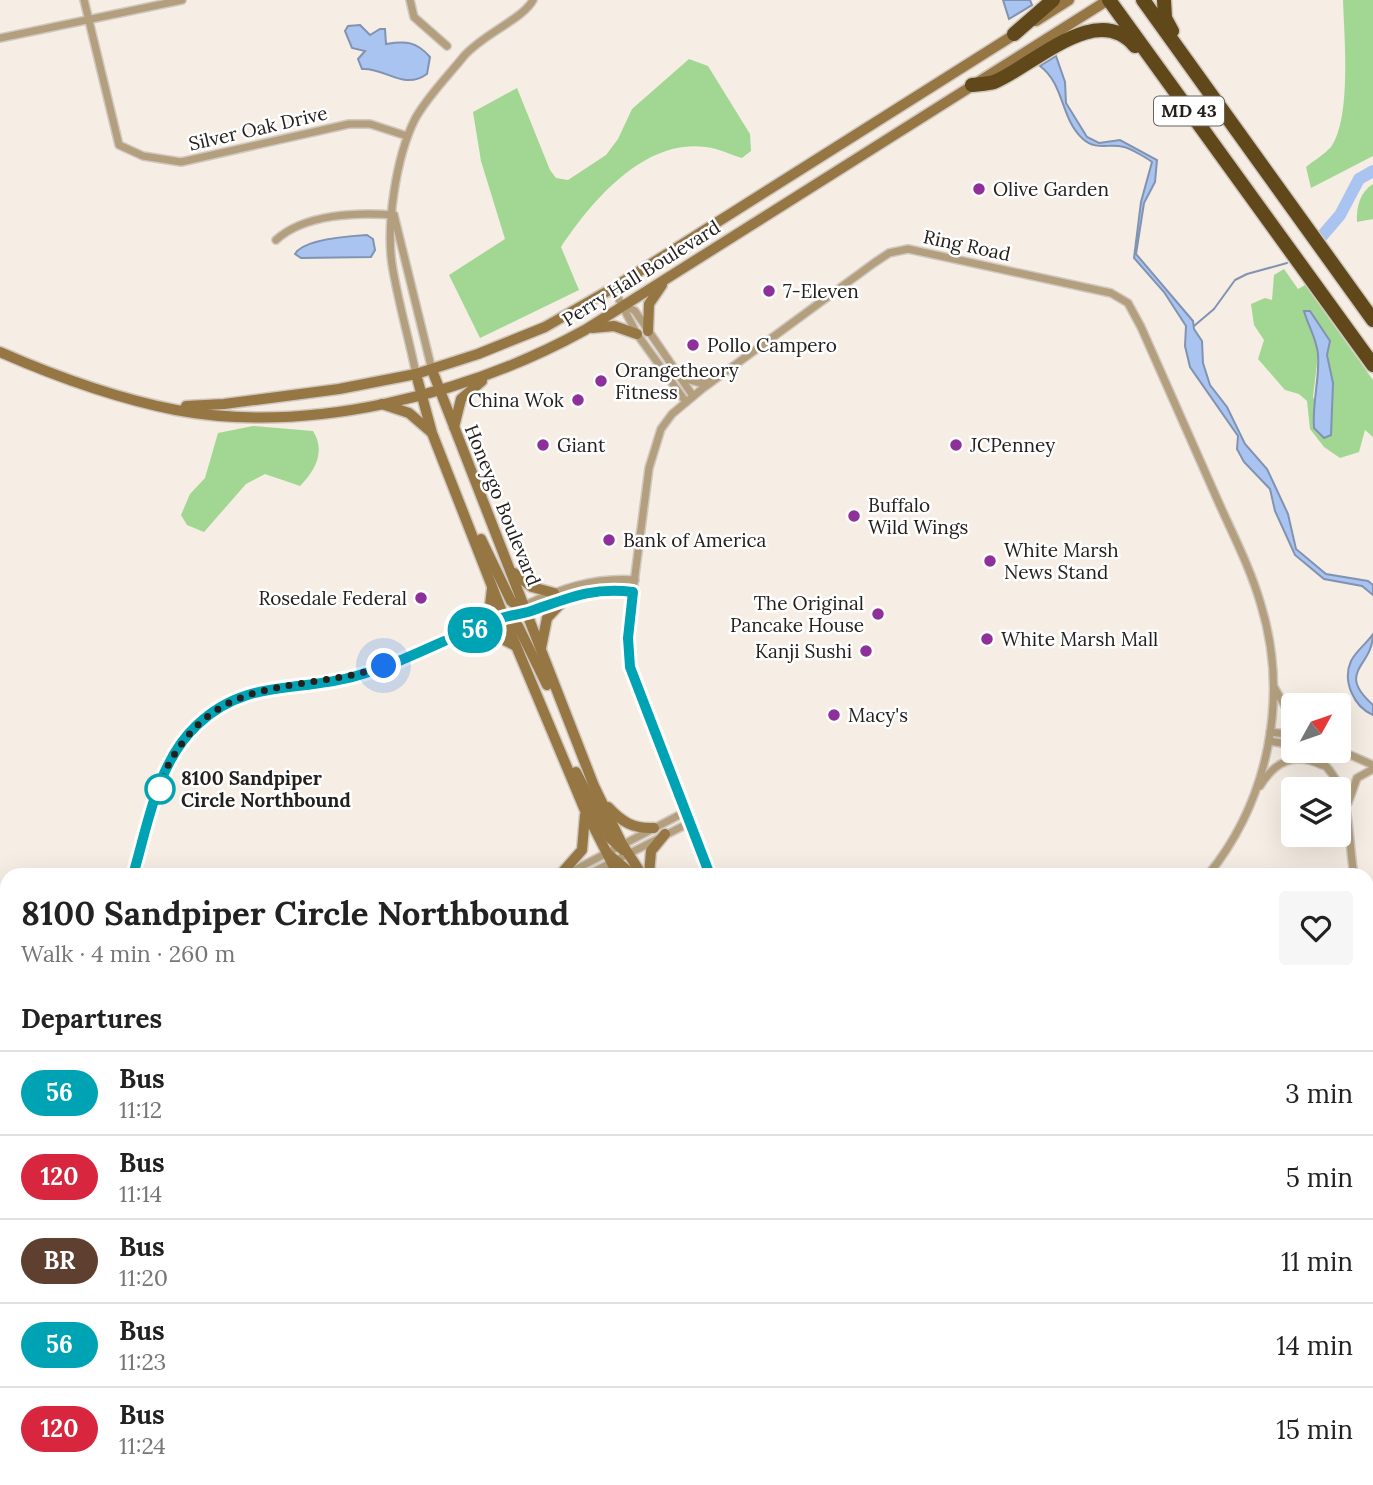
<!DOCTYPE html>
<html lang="en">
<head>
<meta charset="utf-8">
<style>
  :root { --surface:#fff; --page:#f6f6f6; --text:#222; --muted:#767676; --line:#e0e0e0 }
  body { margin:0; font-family:Lora,serif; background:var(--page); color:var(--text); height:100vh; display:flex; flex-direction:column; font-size:26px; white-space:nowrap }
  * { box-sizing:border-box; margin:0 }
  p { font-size:23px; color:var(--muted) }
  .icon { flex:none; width:38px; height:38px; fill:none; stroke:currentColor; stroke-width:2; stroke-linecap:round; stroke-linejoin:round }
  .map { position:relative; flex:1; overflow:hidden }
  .drawer { position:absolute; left:0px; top:868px; width:1374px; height:618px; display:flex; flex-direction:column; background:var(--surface); border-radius:21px 21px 0 0; box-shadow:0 7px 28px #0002 }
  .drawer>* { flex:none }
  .badge { padding:0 14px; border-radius:23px; font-size:24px; line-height:46px }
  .needle { width:46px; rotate:50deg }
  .controls { position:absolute; left:1281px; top:693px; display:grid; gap:14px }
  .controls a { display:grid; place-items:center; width:70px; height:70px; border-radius:7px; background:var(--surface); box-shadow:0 7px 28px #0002; font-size:35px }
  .you { position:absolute; width:35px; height:35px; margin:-18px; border:5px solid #fff; border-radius:50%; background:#1a73e8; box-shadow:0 0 0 10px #1a73e833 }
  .map>.badge { position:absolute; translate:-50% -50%; box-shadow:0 0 0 4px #fff }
  h2 { padding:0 21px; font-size:26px; line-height:63px }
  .round { display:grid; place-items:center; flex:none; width:74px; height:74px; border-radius:7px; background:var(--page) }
  .headline { display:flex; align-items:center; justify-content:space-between; height:119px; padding:0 21px }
  h1 { font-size:33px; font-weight:700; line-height:52px }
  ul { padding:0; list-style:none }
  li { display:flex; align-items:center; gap:21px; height:84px; padding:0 21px; border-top:2px solid var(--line) }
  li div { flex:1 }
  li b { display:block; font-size:26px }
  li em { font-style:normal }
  li .badge { min-width:77px; font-weight:700; text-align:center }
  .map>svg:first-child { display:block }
  .green { fill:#a2d793; fill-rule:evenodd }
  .water { fill:#a9c4f0; stroke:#8193b1; stroke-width:2 }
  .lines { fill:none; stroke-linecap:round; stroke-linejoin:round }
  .stream { stroke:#8193b1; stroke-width:2 }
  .river { stroke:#a9c4f0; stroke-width:12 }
  .street-casing { stroke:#d0c8c0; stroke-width:10 }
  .secondary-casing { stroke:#d0c8c0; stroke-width:13 }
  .highway-casing { stroke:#d0c8c0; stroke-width:17 }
  .street { stroke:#b39f7d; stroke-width:7 }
  .secondary { stroke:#967744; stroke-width:10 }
  .highway { stroke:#60481b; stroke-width:14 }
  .line-casing { stroke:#fff; stroke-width:16 }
  .line { stroke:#00a3b4; stroke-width:10 }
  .walk { stroke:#24201d; stroke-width:7; stroke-dasharray:0 12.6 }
  .poi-dot { fill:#8e3099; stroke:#fff; stroke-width:2.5 }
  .stop-dot { fill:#fff; stroke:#00a3b4; stroke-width:3.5 }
  .labels { text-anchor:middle; stroke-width:5; stroke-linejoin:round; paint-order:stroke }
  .shield { fill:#fff; stroke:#666361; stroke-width:2 }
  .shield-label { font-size:18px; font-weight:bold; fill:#24201d }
  .street-label { font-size:19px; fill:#24201d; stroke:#fff }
  .poi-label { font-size:19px; fill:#24201d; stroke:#fff; text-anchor:start }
  .stop-label { font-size:19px; font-weight:bold; fill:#24201d; stroke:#fff; text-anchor:start }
</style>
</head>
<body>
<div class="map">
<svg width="1373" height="1485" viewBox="0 0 1373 1485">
  <rect width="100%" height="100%" fill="#f6ede4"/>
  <g class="green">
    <path d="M1343,0H1373V156L1311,188L1306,167C1313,161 1325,154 1331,147C1352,118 1344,35 1343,0Z"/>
    <path d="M689,59L708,66L750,134L751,151L742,158C731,155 718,148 706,147C644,138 591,202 561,247L579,290L480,338L449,275L505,239L481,161L473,112L517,88L550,170L556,178L568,180L606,155L618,139L632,109Z"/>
    <path d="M1373,184V219L1357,222C1356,207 1360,192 1373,184Z"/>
    <path d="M1284,269L1298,289L1305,285L1373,380V437L1365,430L1359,452L1340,458L1324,447L1310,429L1307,401L1299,394L1285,390L1258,359L1264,340L1254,325L1251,304L1265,298L1272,300L1274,275ZM1310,312L1330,341L1327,355L1333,383L1331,434L1313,397L1318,355Z"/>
    <path d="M253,426L313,431C326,451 315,471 300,486L265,474L246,484L204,532L187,525L181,515L190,494L205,478L218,433Z"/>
  </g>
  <g class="water">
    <polygon points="1003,0 1030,0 1032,5 1009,19"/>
    <path d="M360,25L370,35L380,29H385L386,44C406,41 416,41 430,57L427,74C403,91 385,67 362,69L358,59L365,51L352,48L345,31L348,26Z"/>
    <path d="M1056,56L1065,82L1066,103L1087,137L1099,143L1120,140L1157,160L1155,182L1144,203L1136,254L1193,321L1194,329L1202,341L1203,363L1210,385L1227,407L1245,444L1267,469L1288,514L1296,549L1326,574L1368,581L1373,585V595L1362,586L1324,579L1295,555L1275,511L1270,489L1244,462L1237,449L1238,436L1190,367L1185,346L1186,326L1164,292L1134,258L1141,202L1152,162C1150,160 1128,147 1124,147C1110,143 1096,151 1083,139C1060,118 1065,85 1040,66Z"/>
    <path d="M367,235L373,239L375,250L371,257L301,258L295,254C303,239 350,236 367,235Z"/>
    <path d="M1304,311H1310L1330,341L1327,355L1333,383L1331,435L1324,438L1314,428C1312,402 1320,378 1318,354C1316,337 1308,326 1304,311Z"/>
    <path d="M1373,634C1373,667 1335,671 1373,705V715C1354,707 1342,681 1351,661C1356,651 1366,644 1373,634Z"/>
  </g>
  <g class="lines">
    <polyline class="stream" points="1194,326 1214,309 1235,280 1247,274 1287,263"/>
    <polyline class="river" points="1322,236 1340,215 1359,179 1373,171"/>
    <g class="street-casing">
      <g id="street">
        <polyline points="84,0 119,145 143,156 181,162 349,124 370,124 407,136"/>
        <polyline points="410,0 414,17 447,46"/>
        <polyline points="0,38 182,0"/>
        <polyline points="394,215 432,370"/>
        <path d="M276,240C304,214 357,212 394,215"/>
        <polyline points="613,288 637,334 686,402"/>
        <polyline points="624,305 635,311 693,396"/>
        <path d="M416,374C409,339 399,305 393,270C385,228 396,157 415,119C427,97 448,76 464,56C483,34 523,19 533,0"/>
        <polyline points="682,378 700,383 710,379"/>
        <path d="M523,606C560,589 593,577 635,580"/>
        <polyline points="1274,687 1293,720"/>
        <polyline points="1270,732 1293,735"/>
        <polyline points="1269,741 1293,745"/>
        <polyline points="1339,750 1373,765"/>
        <path d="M1307,751C1354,778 1346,828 1354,875"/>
        <path d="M1260,786C1275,761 1294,752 1322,765"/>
        <polyline points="1348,803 1357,778 1373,769"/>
        <path d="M133,875C148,826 157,761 197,725C247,678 297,693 356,676C407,661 454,633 505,617C513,615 522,614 531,611C569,598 591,587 633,592"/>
        <polyline points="565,875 687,811"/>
        <polyline points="587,875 691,822"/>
        <path d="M710,875L629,659L628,629L649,468L661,429L672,414L702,389L874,263L889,253L908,249L1111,293L1128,303L1141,327C1165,382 1190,437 1214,492C1230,529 1250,566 1261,605C1289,697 1269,800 1208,875"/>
        <polyline points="1367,929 1373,947"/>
        <polyline points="0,1012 7,1017"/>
        <polyline points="1367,1381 1373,1378"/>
        <polyline points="0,1436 7,1434"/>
        <polyline points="119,1479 121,1485"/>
        <polyline points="313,1479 315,1485"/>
        <polyline points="375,1479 377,1485"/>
        <polyline points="290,1485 308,1479"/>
      </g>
    </g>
    <g class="secondary-casing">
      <g id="secondary">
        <polyline points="1036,21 1069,0"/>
        <polyline points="592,328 614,326 637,334"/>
        <polyline points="648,331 649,304 662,285"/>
        <path d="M0,352C57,377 115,398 176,410C309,435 469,394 585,330L1108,0"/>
        <polyline points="432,370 594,786 622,844 642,875"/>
        <polyline points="416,374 432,433 504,617 584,808 618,875"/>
        <polyline points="382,404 409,413 431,432"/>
        <polyline points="186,406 224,404 339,389 416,374 478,354 545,327 613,288 1020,31"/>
        <polyline points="454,427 461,399 482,381"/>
        <polyline points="481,539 511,601 527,613"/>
        <polyline points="514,573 532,587 554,593"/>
        <polyline points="505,618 518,626 547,685"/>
        <polyline points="471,631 490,605 492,588"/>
        <polyline points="471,631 490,633 516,646"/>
        <polyline points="541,648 547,618 565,599"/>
        <polyline points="576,772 610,838 623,850"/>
        <path d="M608,807C622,822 633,829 654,828"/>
        <polyline points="608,854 633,875"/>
        <polyline points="560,875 582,850 585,815"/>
        <polyline points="649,875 651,851 665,834"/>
        <polyline points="1367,1101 1373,1098"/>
        <polyline points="1367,1128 1373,1125"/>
        <polyline points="1305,1479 1307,1485"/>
        <polyline points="1316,1479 1317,1485"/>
      </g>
    </g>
    <g class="highway-casing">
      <g id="highway">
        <polyline points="1109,0 1373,365"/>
        <polyline points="1143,0 1373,320"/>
        <polyline points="1164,0 1165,18 1172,31"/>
        <polyline points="1014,34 1053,0"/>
        <path d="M972,85C979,84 987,84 994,82C1033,66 1097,0 1135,46"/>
        <polyline points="0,1215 7,1218"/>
        <polyline points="0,1237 7,1240"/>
        <polyline points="0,1255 7,1257"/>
        <polyline points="0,1279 7,1281"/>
        <polyline points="651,1479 671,1485"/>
        <polyline points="726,1479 746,1485"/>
        <polyline points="786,1479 806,1485"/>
        <polyline points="859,1479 879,1485"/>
      </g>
    </g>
    <use href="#street" class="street"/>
    <use href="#secondary" class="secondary"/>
    <use href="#highway" class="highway"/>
  </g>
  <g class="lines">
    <g class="line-casing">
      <path id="line" d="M133,875C148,825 157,762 197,725C246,678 297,693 356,676C407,662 454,633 505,617C513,615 522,614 531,611C569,598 591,587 633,592L628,638L630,667L710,875"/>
    </g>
    <use href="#line" class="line"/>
    <path class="walk" d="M160,789C163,772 172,757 183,742C234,673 312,692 384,666"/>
  </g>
  <g class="poi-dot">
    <circle cx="979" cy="189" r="7"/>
    <circle cx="769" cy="291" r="7"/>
    <circle cx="693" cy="345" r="7"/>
    <circle cx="601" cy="381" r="7"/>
    <circle cx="578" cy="400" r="7"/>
    <circle cx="543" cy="445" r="7"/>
    <circle cx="956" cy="445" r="7"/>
    <circle cx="854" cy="516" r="7"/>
    <circle cx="609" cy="540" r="7"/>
    <circle cx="990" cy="561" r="7"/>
    <circle cx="421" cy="598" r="7"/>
    <circle cx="878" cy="614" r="7"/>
    <circle cx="987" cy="639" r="7"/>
    <circle cx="866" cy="651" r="7"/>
    <circle cx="834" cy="715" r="7"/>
  </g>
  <circle class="stop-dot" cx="160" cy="789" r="14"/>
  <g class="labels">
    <rect class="shield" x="1154" y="96.5" width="70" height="29" rx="5"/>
    <g class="shield-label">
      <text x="1189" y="117">MD 43</text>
    </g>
    <g class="street-label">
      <text transform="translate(258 128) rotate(-13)" y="7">Silver Oak Drive</text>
      <text transform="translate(967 245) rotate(12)" y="7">Ring Road</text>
      <text transform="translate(641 273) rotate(-32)" y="7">Perry Hall Boulevard</text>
      <text transform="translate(503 505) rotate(68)" y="7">Honeygo Boulevard</text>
    </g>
    <g class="poi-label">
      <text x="993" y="196">Olive Garden</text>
      <text x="783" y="298">7-Eleven</text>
      <text x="707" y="352">Pollo Campero</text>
      <text x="615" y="377">Orangetheory<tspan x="615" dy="22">Fitness</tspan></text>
      <text x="564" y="407" text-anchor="end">China Wok</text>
      <text x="557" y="452">Giant</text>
      <text x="970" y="452">JCPenney</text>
      <text x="868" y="512">Buffalo<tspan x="868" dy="22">Wild Wings</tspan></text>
      <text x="623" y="547">Bank of America</text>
      <text x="1004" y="557">White Marsh<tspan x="1004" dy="22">News Stand</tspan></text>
      <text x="407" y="605" text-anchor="end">Rosedale Federal</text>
      <text x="864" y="610" text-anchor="end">The Original<tspan x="864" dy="22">Pancake House</tspan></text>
      <text x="1001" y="646">White Marsh Mall</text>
      <text x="852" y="658" text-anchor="end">Kanji Sushi</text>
      <text x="848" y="722">Macy's</text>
    </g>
    <g class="stop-label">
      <text x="181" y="785">8100 Sandpiper<tspan x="181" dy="22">Circle Northbound</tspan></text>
    </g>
  </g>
</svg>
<div class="controls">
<a><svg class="needle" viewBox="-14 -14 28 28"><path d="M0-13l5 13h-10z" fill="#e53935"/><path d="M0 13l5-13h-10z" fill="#767676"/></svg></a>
<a><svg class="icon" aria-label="layers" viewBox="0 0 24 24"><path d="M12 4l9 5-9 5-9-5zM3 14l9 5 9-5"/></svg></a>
</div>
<div class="you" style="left:384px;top:666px"></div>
<b class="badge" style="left:475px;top:630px;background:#00a3b4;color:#fff">56</b>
<section class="drawer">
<div class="headline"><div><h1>8100 Sandpiper Circle Northbound</h1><p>Walk · 4 min · 260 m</p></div><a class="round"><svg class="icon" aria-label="heart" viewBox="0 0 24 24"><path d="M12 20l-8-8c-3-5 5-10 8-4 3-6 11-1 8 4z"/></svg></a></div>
<h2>Departures</h2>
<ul>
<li><span class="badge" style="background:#00a3b4;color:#fff">56</span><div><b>Bus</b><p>11:12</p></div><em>3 min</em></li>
<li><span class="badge" style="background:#d7263d;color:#fff">120</span><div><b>Bus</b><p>11:14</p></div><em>5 min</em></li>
<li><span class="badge" style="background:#5f4030;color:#fff">BR</span><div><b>Bus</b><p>11:20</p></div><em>11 min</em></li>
<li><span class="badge" style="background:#00a3b4;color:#fff">56</span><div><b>Bus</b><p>11:23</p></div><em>14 min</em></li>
<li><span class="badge" style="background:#d7263d;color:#fff">120</span><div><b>Bus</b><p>11:24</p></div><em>15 min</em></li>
</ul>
</section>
</div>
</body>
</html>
